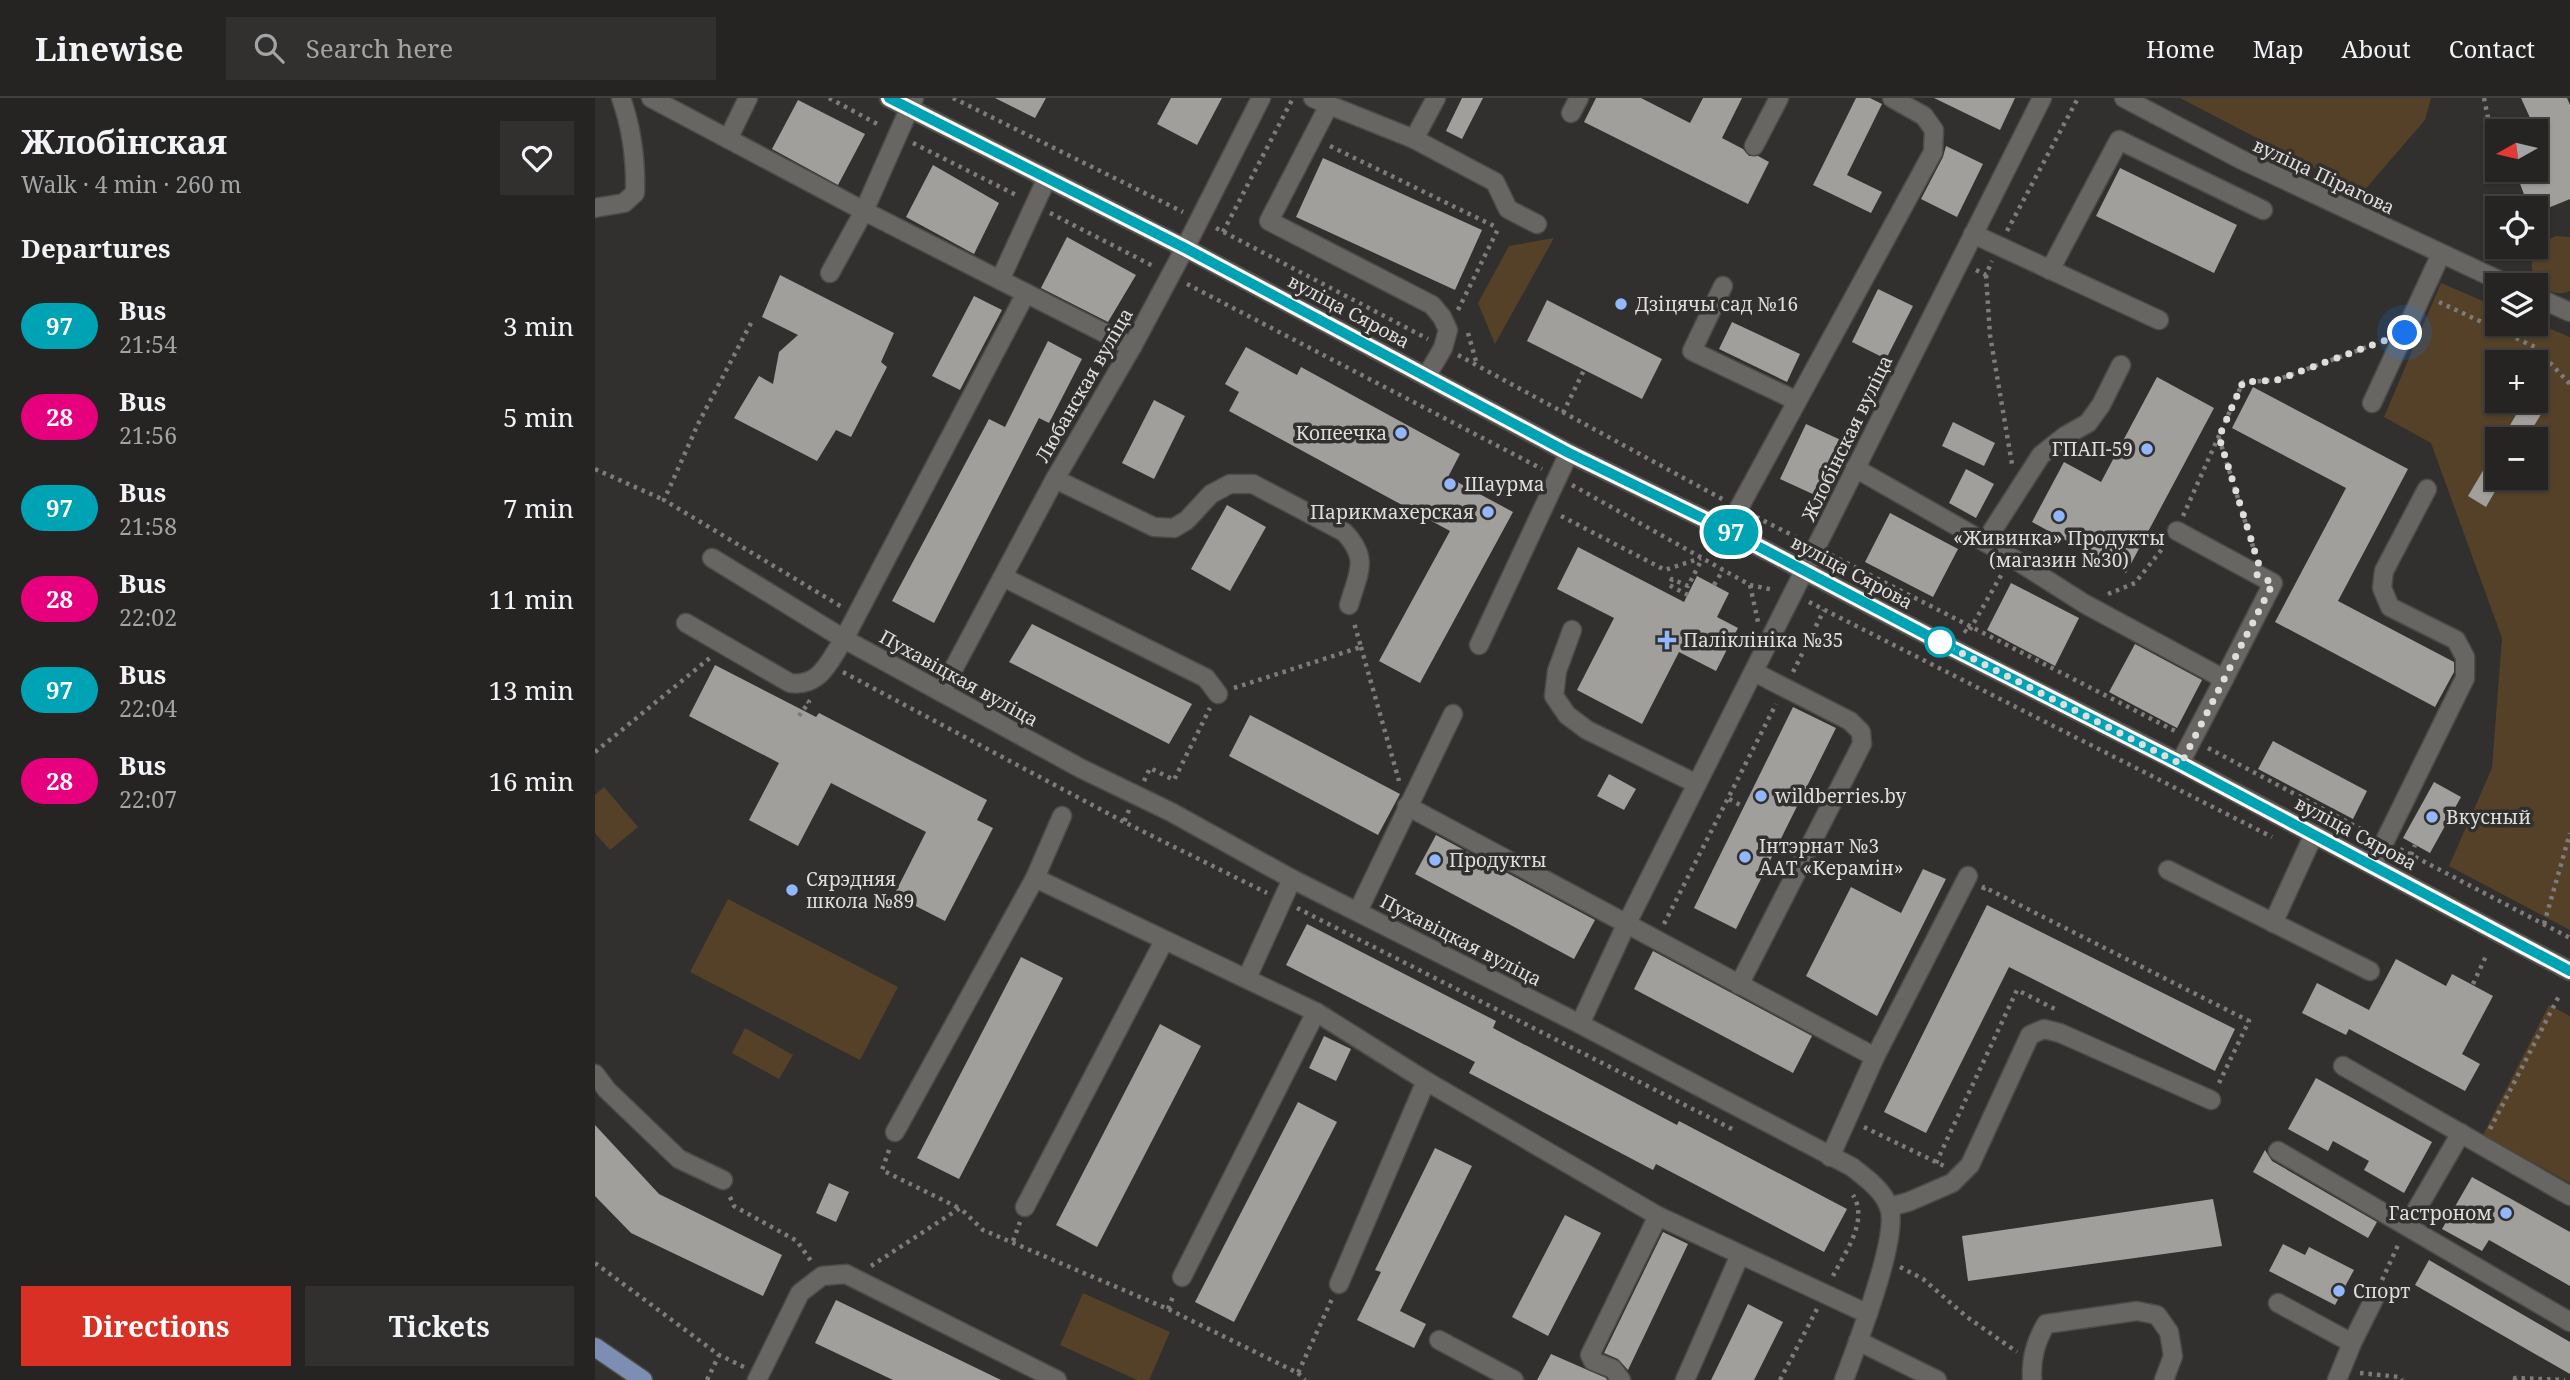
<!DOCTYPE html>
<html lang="en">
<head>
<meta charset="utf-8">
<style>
  :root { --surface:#252422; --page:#31302f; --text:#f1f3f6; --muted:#a3a4a5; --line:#424140; --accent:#d93025 }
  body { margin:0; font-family:"Noto Serif",serif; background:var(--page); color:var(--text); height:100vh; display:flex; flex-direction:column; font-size:26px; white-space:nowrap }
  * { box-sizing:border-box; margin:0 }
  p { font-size:23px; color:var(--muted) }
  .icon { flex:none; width:38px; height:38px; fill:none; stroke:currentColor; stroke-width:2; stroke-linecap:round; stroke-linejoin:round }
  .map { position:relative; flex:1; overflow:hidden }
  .sheet { display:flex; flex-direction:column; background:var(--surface); width:595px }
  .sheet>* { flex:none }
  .badge { padding:0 14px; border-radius:23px; font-size:24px; line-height:46px }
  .needle { width:46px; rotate:262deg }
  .tools { position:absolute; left:1890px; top:21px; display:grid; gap:14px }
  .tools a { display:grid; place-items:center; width:63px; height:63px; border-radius:0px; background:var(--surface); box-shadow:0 2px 5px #0004,0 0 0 2px var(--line); font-size:35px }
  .you { position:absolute; width:35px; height:35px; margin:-18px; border:5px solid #fff; border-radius:50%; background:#1a73e8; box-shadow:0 0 0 10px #1a73e833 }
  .map>.badge { position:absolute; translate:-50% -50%; box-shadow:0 0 0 4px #fff }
  h2 { padding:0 21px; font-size:26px; line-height:63px }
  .round { display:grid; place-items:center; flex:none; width:74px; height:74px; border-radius:0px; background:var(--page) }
  .overview { display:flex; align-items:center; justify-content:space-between; height:119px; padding:0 21px }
  h1 { font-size:33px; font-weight:700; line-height:52px }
  .button { display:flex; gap:14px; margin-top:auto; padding:14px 21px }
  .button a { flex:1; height:80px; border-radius:0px; background:var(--accent); color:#fff; font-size:28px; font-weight:700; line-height:80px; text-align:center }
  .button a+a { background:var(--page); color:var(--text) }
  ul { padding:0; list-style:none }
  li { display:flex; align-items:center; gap:21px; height:91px; padding:0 21px }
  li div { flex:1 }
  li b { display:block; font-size:26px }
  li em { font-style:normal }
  li .badge { min-width:77px; font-weight:700; text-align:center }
  header { display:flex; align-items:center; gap:42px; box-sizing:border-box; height:98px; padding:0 35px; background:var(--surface); border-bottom:2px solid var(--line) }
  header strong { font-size:33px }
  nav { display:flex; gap:38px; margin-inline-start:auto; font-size:24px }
  .search { width:490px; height:63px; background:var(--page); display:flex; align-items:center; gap:18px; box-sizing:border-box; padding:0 24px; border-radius:0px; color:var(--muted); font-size:26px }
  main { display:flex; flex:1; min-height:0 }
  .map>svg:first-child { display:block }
  .green { fill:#544128; fill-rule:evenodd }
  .building { fill:#a19f9c }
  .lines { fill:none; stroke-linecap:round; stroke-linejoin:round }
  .minor-casing { stroke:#4c4b49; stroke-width:21 }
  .major-casing { stroke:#4c4b49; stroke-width:21 }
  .path { stroke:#7d7c7a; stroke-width:4.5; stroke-dasharray:3.5 5; stroke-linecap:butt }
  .minor { stroke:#686663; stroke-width:18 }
  .major { stroke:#7c8fb2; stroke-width:18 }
  .line-casing { stroke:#fff; stroke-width:16 }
  .line { stroke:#00a3b4; stroke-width:10 }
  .walk { stroke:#dfdedc; stroke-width:7; stroke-dasharray:0 12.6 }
  .poi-dot { fill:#93b7fd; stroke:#31302e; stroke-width:2.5 }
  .stop-dot { fill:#fff; stroke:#00a3b4; stroke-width:3.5 }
  .labels { text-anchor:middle; stroke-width:7; stroke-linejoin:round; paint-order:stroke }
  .street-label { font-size:19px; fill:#dfdedc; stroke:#31302e }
  .poi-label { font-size:19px; fill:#dfdedc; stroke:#31302e; text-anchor:start }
</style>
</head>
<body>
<header>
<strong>Linewise</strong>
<div class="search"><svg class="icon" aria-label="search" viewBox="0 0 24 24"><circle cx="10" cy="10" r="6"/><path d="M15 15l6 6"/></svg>Search here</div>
<nav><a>Home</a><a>Map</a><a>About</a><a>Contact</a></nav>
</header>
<main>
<section class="sheet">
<div class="overview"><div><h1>Жлобінская</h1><p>Walk · 4 min · 260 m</p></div><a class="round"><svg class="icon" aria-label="heart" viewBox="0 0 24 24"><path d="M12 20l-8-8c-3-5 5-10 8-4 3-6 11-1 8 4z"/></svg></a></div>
<h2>Departures</h2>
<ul>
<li><span class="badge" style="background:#00a3b4;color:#fff">97</span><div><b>Bus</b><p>21:54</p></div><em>3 min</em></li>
<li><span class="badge" style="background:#e6007e;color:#fff">28</span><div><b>Bus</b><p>21:56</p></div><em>5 min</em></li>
<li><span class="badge" style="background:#00a3b4;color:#fff">97</span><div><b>Bus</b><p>21:58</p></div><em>7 min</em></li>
<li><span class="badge" style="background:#e6007e;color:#fff">28</span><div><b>Bus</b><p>22:02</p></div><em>11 min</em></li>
<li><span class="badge" style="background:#00a3b4;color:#fff">97</span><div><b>Bus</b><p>22:04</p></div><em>13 min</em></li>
<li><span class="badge" style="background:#e6007e;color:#fff">28</span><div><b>Bus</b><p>22:07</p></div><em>16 min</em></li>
</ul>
<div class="button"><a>Directions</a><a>Tickets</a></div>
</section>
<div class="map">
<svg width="1975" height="1282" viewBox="0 0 1975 1282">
  <rect width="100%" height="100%" fill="#31302e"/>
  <g class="green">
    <polygon points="1585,0 1836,0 1830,22 1767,95"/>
    <path d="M1961,138L1975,139V193C1945,206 1914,158 1961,138Z"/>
    <polygon points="959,140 900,246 883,205 914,148"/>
    <path d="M1846,185L1902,209V226L1941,225L1975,239V832L1854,768L1897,670L1907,540L1836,345L1789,319ZM1902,264H1941V303H1902ZM1902,341H1941V380H1902Z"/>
    <polygon points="9,689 43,729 15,752 0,735 0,697"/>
    <polygon points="133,801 303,889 265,962 95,874"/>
    <polygon points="1954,907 1975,918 1975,1085 1888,1037"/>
    <polygon points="150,930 198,957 184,981 137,955"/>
    <polygon points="488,1195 575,1234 554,1282 542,1282 465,1247"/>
  </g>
  <g class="building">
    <polygon points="400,0 451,0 440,20"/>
    <polygon points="576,0 627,0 602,47 562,26"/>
    <polygon points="867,0 888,0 867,41 851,33"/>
    <polygon points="1001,0 1046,0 1095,25 1108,0 1147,0 1127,40 1148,51 1154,58 1163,58 1174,64 1153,106 989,24"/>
    <polygon points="1261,0 1275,0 1287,6 1252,77 1287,94 1276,115 1218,87"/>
    <polygon points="1339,0 1420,0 1405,32"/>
    <polygon points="1926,0 1972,0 1975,7 1975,101 1941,115 1941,110 1934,110 1920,72 1941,72 1941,33"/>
    <polygon points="203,2 270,36 243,87 177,51"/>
    <polygon points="1351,48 1388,66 1362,119 1326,101 1348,59"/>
    <polygon points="728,60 887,132 860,192 701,119"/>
    <polygon points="338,67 404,105 379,156 311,119"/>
    <polygon points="1525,70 1642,127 1619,175 1501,118"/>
    <polygon points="472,139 541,177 513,224 446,190"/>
    <polygon points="185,177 299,235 286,264 292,269 256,339 241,332 222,363 139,320 164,278 178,286 184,254 203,237 167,219"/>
    <polygon points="1283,191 1318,208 1291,261 1257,244"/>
    <polygon points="379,198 407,212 365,292 337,278"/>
    <polygon points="952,202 1067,261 1047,301 932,243"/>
    <polygon points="1137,224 1205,256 1192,284 1124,251"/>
    <polygon points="453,243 487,261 454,325 444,320 339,525 297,503 394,321 410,329"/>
    <polygon points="651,249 702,277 706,269 865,356 853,379 918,414 825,585 784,563 855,433 634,313 644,294 630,286"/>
    <polygon points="1562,279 1619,310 1531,475 1437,424 1469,364 1506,384"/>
    <polygon points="1658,289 1813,371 1743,503 1859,564 1859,574 1840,609 1680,524 1751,390 1637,330"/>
    <polygon points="559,302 590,318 559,381 527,365"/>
    <polygon points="1929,303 1954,303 1931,341 1907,341"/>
    <polygon points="1358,324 1400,345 1389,368 1347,348"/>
    <polygon points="1211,326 1248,343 1222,398 1185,381"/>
    <polygon points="1902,349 1902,390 1891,409 1873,398"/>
    <polygon points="1371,371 1399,386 1381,420 1354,405"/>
    <polygon points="632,407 671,429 635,493 596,471"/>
    <polygon points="1295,415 1363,451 1338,499 1270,464"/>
    <polygon points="983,449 1089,504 1102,478 1134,495 1122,519 1143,530 1121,573 1084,554 1047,626 982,592 1019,520 962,491"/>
    <polygon points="1416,485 1484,520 1460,568 1392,532"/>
    <polygon points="437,526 597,606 574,646 414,564"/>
    <polygon points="1540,546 1607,582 1582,630 1514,594"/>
    <polygon points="120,567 221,619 224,615 392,702 382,722 398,730 350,823 299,797 331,734 236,685 203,748 154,722 184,665 94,618"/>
    <polygon points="1198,609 1241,630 1141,831 1099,810"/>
    <polygon points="655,617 805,696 783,737 634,658"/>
    <polygon points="1678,643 1772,693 1758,721 1663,671"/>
    <polygon points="1014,676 1041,691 1029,712 1002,698"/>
    <polygon points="1839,684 1866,699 1835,755 1808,740"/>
    <polygon points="841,737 1000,822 979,861 820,776"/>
    <polygon points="1328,771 1351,781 1282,918 1211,878 1256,789 1306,815"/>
    <polygon points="1392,807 1640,931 1620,973 1414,869 1331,1035 1289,1014"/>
    <polygon points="712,826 901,923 898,930 1082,1027 1084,1023 1252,1111 1229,1154 1061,1066 1058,1072 874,975 880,964 691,867"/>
    <polygon points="1058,853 1217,938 1198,975 1039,891"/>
    <polygon points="426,859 468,880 364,1081 322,1060"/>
    <polygon points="1801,861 1851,888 1857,876 1898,898 1867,956 1885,966 1870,993 1754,931 1751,937 1707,915 1722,885 1774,912"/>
    <polygon points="565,926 606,948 502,1149 461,1127"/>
    <polygon points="729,938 756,951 741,983 714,970"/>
    <polygon points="1721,980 1837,1044 1809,1095 1769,1072 1774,1063 1738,1043 1733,1053 1693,1031"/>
    <polygon points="703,1004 742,1024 639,1224 600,1204"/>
    <polygon points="0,1027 64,1096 187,1157 168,1198 36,1135 0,1098"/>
    <polygon points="840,1050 877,1068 805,1213 831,1226 819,1250 762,1222 786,1174 780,1172"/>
    <polygon points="1670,1052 1677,1063 1782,1124 1773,1140 1658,1074"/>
    <polygon points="1877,1079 1975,1134 1975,1188 1894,1142 1887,1153 1847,1131"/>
    <polygon points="234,1085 254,1094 241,1124 221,1115"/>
    <polygon points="1618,1101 1627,1148 1373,1183 1367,1138"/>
    <polygon points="970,1117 1006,1135 953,1238 917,1219"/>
    <polygon points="1068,1134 1093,1146 1033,1272 1023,1261 1009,1255"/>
    <polygon points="1688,1146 1710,1157 1714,1149 1759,1172 1740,1207 1674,1173"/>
    <polygon points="1834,1162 1975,1244 1975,1276 1820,1187"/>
    <polygon points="241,1202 272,1217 406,1282 298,1282 220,1245"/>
    <polygon points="1153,1206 1188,1224 1159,1282 1116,1282"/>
    <polygon points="956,1256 1011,1280 1012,1282 942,1282"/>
  </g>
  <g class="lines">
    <g class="minor-casing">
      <g id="minor">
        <polyline points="56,0 269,113 235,175"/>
        <polyline points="294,0 590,150 974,355 1132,432 1345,544 1585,665 1975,873"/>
        <polyline points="319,0 269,113 537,249"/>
        <polyline points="718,0 734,7 674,123 837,207 847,219 853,232 848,250 831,279"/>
        <polyline points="1529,0 1645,61 1914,187"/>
        <polyline points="734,7 819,41 900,84 913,111 942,126"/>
        <polyline points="976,15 984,0"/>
        <polyline points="133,41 153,0"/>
        <polyline points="819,41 841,0"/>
        <polyline points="1159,48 1184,0"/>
        <path d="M0,110L29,105L40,95C41,62 37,31 26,0"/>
        <polyline points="1378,136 1564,222"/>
        <polyline points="1455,172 1524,42 1668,112"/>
        <polyline points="405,182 452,80"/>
        <polyline points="1128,188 1097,253 1202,303"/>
        <polyline points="1941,199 1975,214"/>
        <polyline points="1777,305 1846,156"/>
        <polyline points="1260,370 1416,459 1490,506 1629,581 1585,665"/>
        <path d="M460,381L559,429L579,430L592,422L616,396L635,386H658L749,434C775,461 763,475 754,507"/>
        <polyline points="1132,432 1338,54 1339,32 1329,18 1297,0"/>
        <polyline points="1582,433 1678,485 1629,581"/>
        <polyline points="1390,444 1446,357 1470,338 1493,325 1506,307 1526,267"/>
        <path d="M117,460L249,541L487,671L576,714L697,781L985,926L1257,1069C1270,1079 1288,1092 1294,1109C1305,1138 1261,1249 1249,1282"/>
        <polyline points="408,479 611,580 623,596"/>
        <path d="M91,525L195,585C226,589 234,563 249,541L431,195"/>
        <polyline points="977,532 962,573 959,598 972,617 992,632 1102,686"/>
        <polyline points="884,547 974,355"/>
        <polyline points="346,594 460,381 537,249 590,150 666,0"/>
        <polyline points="812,708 1280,959"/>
        <polyline points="1778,767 1870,580 1870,559 1861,542 1795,509 1787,490 1789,473 1832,391"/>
        <polyline points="1573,772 1775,873"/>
        <polyline points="440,780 721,914 831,983 1063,1118 1273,1216"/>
        <polyline points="763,813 858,616"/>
        <polyline points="1678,825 1719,736"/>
        <polyline points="652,880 697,781"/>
        <polyline points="1144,887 1267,646 1266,634 1255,623 1159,574"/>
        <polyline points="985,926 1031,827 1447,0"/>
        <polyline points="1748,968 1975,1098"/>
        <polyline points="0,976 12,992 84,1061 128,1082"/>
        <polyline points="300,1034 440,780 467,718"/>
        <polyline points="1683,1053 1975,1224"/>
        <polyline points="1235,1059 1280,959 1373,778"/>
        <polyline points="430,1109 569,843"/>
        <polyline points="1294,1109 1313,1104 1357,1085 1375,1067 1435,937 1449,931 1465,935 1616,1002"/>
        <polyline points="1812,1128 1866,1035"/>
        <polyline points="587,1179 721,914"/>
        <polyline points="744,1186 831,983"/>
        <polyline points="1683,1205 1757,1245"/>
        <polyline points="844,1242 919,1282"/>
        <polyline points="1263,1243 1342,1282"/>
        <polyline points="162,1282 205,1195 227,1178 251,1176 462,1282"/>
        <polyline points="1026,1282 1018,1271 998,1263 995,1257 1063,1118"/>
        <polyline points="1090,1282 1145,1157"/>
        <path d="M1437,1282C1436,1261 1440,1245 1451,1226L1542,1213L1562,1217L1574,1234L1578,1258L1569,1282"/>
        <polyline points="1742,1282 1757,1245 1780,1199"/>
      </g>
    </g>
    <g class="major-casing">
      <polyline id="major" points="0,1249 48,1282"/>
    </g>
    <g class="path">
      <polyline points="234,0 286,28"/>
      <polyline points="358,0 588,114"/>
      <polyline points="1889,0 1902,65"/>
      <polyline points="318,45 423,98"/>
      <polyline points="735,48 903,130"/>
      <polyline points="1904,72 1905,77"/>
      <polyline points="455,115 560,169"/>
      <polyline points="621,130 833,241"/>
      <polyline points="1412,133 1483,0"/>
      <polyline points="628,134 698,0"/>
      <polyline points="1381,172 1391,177 1397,163"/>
      <polyline points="1391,177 1395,237 1417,366"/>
      <polyline points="592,186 947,371"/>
      <polyline points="1844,204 1940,249 1975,286"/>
      <polyline points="863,212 904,129"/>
      <polyline points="156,225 103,326 69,402 247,509"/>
      <polyline points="873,235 882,267"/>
      <polyline points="863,257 1129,402"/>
      <polyline points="968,315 989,272"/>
      <polyline points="1624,340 1660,455"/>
      <polyline points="0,371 69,402"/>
      <polyline points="977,387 1155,487 1179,492"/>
      <polyline points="966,418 1070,472 1106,460"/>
      <polyline points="1588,418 1648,284 1682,282 1783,245"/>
      <polyline points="1161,419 1207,442"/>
      <polyline points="1425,445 1432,434"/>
      <polyline points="1236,457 1580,633"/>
      <polyline points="1119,487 1128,472"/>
      <polyline points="1155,487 1163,524"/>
      <polyline points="1513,496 1540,485 1571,446"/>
      <polyline points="1093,497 1074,487 1077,481 1093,488 1107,461"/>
      <polyline points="1214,504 1677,739"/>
      <polyline points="1369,532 1373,535 1408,474"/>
      <polyline points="766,549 804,683"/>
      <polyline points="248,574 529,724"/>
      <polyline points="1198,574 1229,512"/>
      <polyline points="639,590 766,549 759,525"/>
      <polyline points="204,618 214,604 212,603"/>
      <polyline points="1613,650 1775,736"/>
      <polyline points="0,654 116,559"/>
      <polyline points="549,683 555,670 579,682 615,610"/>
      <polyline points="1134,701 1149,709"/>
      <polyline points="534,712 529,724 672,795"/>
      <polyline points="1805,751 1975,840"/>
      <polyline points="1816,757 1820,747"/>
      <polyline points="1388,792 1389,789 1654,923 1624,985"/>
      <polyline points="702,810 1141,1033"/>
      <polyline points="1069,826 1181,606"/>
      <polyline points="1949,826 1975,735"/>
      <polyline points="1878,886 1892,856"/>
      <polyline points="1269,1029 1349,1068"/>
      <polyline points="1895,1031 1964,898"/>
      <polyline points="294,1052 287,1072 364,1110"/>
      <polyline points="1341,1065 1422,892 1464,913"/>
      <polyline points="135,1099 139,1108 202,1143 216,1163"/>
      <polyline points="418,1143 425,1124"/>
      <polyline points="0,1165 124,1257 149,1269"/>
      <polyline points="276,1168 365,1110 388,1132 573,1211 703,1275 737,1201"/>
      <polyline points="1305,1169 1328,1181 1372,1219 1422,1254"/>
      <path d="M1238,1178C1250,1154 1274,1123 1258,1097"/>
      <polyline points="1787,1182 1804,1145"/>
      <polyline points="573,1211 579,1196"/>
      <polyline points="703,1275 710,1282"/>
      <polyline points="1765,1275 1805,1279 1807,1282"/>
      <polyline points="112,1282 124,1257"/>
      <polyline points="1185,1282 1222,1211"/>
      <polyline points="1920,1282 1920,1280 1970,1282"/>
    </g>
    <use href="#minor" class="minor"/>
    <use href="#major" class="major"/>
  </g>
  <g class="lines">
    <g class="line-casing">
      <polyline id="line" points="294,0 590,150 974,355 1132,432 1345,544 1586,666 1975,873"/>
    </g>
    <use href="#line" class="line"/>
    <polyline class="walk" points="1345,544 1586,666 1678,485 1662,477 1665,470 1624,339 1648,284 1682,282 1810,235"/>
  </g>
  <g class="poi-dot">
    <circle cx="1026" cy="206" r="7"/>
    <circle cx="806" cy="335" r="7"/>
    <circle cx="1552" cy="351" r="7"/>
    <circle cx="855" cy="386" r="7"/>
    <circle cx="893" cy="414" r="7"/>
    <circle cx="1464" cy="418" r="7"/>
    <path d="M1068.5 531.5h7v7h7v7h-7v7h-7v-7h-7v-7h7z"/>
    <circle cx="1166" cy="698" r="7"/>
    <circle cx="1837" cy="719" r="7"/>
    <circle cx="1150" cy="759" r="7"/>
    <circle cx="840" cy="762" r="7"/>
    <circle cx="197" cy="792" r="7"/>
    <circle cx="1911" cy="1115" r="7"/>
    <circle cx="1744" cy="1193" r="7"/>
  </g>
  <circle class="stop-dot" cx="1345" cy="544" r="14"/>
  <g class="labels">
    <g class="street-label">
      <text transform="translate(1729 78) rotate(25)" y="7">вуліца Пірагова</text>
      <text transform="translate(754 213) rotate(28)" y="7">вуліца Сярова</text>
      <text transform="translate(489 287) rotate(-60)" y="7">Любанская вуліца</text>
      <text transform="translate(1252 340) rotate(-64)" y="7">Жлобінская вуліца</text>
      <text transform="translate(1257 474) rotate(28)" y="7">вуліца Сярова</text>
      <text transform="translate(364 580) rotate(29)" y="7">Пухавіцкая вуліца</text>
      <text transform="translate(1761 735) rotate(28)" y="7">вуліца Сярова</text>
      <text transform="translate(866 842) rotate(27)" y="7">Пухавіцкая вуліца</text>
    </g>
    <g class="poi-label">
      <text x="1040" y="213">Дзіцячы сад №16</text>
      <text x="792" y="342" text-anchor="end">Копеечка</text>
      <text x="1538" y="358" text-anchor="end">ГПАП-59</text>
      <text x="869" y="393">Шаурма</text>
      <text x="879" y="421" text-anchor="end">Парикмахерская</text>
      <text x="1464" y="447" text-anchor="middle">«Живинка» Продукты<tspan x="1464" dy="22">(магазин №30)</tspan></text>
      <text x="1088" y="549">Паліклініка №35</text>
      <text x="1180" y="705">wildberries.by</text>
      <text x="1851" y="726">Вкусный</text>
      <text x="1164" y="755">Інтэрнат №3<tspan x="1164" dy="22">ААТ «Керамін»</tspan></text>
      <text x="854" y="769">Продукты</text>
      <text x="211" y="788">Сярэдняя<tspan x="211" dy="22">школа №89</tspan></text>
      <text x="1897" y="1122" text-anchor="end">Гастроном</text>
      <text x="1758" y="1200">Спорт</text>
    </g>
  </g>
</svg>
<div class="tools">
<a><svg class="needle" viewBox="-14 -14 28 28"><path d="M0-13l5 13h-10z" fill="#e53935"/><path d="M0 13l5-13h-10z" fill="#a3a4a5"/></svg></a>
<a><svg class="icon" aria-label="locate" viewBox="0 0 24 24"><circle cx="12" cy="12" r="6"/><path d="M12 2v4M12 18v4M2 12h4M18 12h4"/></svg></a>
<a><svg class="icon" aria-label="layers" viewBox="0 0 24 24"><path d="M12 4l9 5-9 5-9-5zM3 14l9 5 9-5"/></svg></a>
<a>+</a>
<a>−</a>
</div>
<div class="you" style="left:1810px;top:235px"></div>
<b class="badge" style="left:1136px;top:434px;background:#00a3b4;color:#fff">97</b>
</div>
</main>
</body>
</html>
